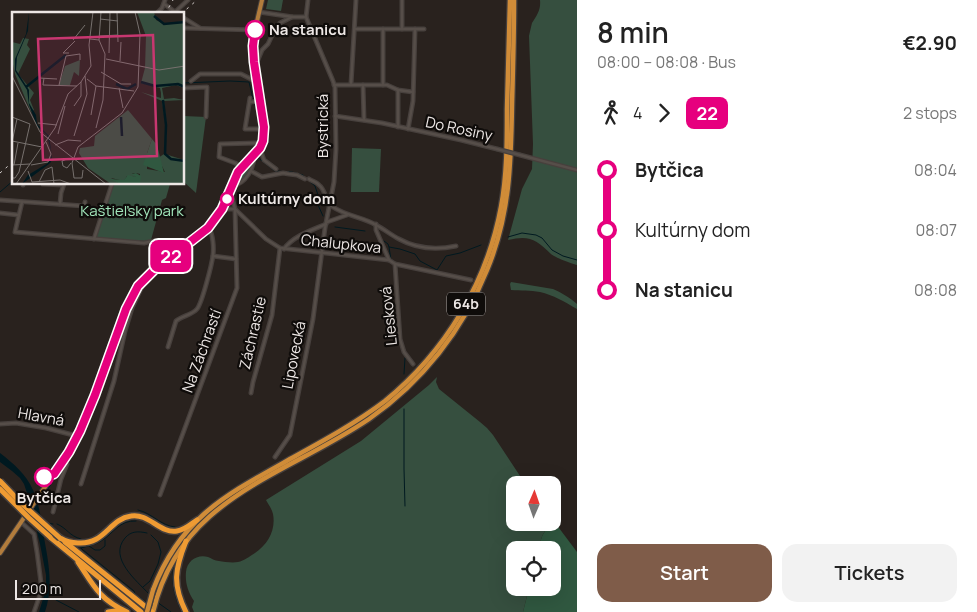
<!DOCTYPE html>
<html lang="en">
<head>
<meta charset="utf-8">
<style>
  :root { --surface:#fff; --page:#f2f2f2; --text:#222; --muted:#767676; --accent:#7f5c49 }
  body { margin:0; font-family:Manrope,sans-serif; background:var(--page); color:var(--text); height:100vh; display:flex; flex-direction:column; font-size:19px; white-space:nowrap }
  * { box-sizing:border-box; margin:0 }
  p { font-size:16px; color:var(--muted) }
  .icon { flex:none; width:28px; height:28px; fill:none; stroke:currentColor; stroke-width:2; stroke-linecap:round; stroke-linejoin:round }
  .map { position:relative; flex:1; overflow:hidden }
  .drawer { display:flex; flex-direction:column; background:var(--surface); width:400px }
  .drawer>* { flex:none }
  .badge { padding:0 10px; border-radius:8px; font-size:18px; line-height:32px }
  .needle { width:32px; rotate:2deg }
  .buttons { position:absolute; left:506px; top:476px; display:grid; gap:10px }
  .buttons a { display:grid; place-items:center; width:55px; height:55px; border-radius:10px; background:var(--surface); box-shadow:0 5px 20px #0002; font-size:25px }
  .scale { position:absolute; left:15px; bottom:12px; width:86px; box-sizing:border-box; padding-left:5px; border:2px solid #ede7e5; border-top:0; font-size:14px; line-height:18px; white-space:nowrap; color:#ede7e5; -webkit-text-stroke:4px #0f0c0a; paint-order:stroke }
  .map>.badge { position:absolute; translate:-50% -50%; box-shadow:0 0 0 2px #fff }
  .legs { display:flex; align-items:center; gap:8px; height:55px; padding:0 20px; font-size:16px }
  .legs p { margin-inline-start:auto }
  .summary { display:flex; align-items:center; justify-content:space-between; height:85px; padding:0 20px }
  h1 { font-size:28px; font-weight:600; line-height:38px }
  .cta { display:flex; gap:10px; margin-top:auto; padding:10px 20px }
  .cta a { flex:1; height:58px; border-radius:15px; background:var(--accent); color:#fff; font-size:20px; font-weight:600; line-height:58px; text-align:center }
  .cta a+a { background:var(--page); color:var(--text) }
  ul { padding:0 20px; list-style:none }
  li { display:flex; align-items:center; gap:18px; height:60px; font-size:19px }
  li i { display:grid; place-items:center; width:8px; height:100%; margin:0 6px; background:currentColor }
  li i::after { content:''; width:12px; height:12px; margin:-6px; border:4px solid; border-radius:50%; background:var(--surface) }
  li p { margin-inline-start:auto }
  li:first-child i { background:linear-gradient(#0000 50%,currentColor 0) }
  li:last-child i { background:linear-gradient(currentColor 50%,#0000 0) }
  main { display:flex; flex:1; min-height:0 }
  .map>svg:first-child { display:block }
  .green { fill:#364f3f }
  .forest { fill:#305840 }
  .water { fill:#001920 }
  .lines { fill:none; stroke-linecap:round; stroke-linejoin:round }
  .stream { stroke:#001920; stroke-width:1 }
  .minor-casing { stroke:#47403d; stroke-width:5 }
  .primary-casing { stroke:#47403d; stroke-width:6 }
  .trunk-casing { stroke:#47403d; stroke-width:7 }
  .motorway-casing { stroke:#47403d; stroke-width:8 }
  .minor { stroke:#564e49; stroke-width:2.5 }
  .primary { stroke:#b27c3c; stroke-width:4 }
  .trunk { stroke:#d08c38; stroke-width:4.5 }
  .motorway { stroke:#ef9b33; stroke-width:5 }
  .rail { stroke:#d8d2d0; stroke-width:1; stroke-dasharray:2.5 5; stroke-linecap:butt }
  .minor-bridge-casing { stroke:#47403d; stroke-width:5; stroke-linecap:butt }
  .trunk-bridge-casing { stroke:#47403d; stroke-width:7; stroke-linecap:butt }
  .motorway-bridge-casing { stroke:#47403d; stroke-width:8; stroke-linecap:butt }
  .minor-bridge { stroke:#564e49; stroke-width:2.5 }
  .trunk-bridge { stroke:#d08c38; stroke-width:4.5 }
  .motorway-bridge { stroke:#ef9b33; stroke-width:5 }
  .line-1-casing { stroke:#fff; stroke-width:11 }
  .line-1 { stroke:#e6007e; stroke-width:8 }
  .stop-1-dot { fill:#fff; stroke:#e6007e; stroke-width:2.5 }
  .labels { text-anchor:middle; stroke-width:4.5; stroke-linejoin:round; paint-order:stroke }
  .shield { fill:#0f0c0a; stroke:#aaa5a3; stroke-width:1 }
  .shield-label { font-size:14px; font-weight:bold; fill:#ede7e5 }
  .stop-label { font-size:15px; font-weight:bold; fill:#ede7e5; stroke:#0f0c0a; text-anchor:start }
  .street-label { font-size:15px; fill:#ede7e5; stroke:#0f0c0a }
  .park-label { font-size:15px; fill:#a1e5ba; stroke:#0f0c0a }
  .inset-river { fill:none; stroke:#001920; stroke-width:2.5 }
  .inset-road { fill:none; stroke:#77716e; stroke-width:1 }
  .view { fill:#c83770; fill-opacity:0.15; stroke:#c83770; stroke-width:2.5 }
  .inset-edge { fill:none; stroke:#ede7e5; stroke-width:2.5 }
</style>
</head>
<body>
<main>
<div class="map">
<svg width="577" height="612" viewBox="0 0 577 612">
  <rect width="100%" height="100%" fill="#29221e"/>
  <g class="green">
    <polygon points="268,0 283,0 281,11 266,9"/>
    <path d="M540,0H577V265C572,264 554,257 551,254C536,239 529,235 508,240L522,189L532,169L533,144L529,36C530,31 531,27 532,23C537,15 541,10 540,0Z"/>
    <polygon points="184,116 206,117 196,193 184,182"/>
    <polygon points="352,148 381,149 379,192 351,192"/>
    <path d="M253,160C251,172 247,177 236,184C239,174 246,167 253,160Z"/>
    <polygon points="113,184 170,184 166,198 162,200 151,240 145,241 98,238 96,236"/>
    <path d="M511,282L553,289C562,293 569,297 577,304V309C565,302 553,295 540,292C530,290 521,291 511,290L510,284Z"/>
    <path d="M437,377L436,382L439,389L480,422L487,428L493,435L526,485H515V522H552L553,519L556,524C541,531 543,535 538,550H515V588H529L523,612H194L192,607L194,601C188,592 185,583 186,572C187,561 197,554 208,557C211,558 215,561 219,561C224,562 233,563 238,562C244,561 250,556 255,553C268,544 276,530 273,514C272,509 268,504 266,500L361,441L429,385Z"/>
  </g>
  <path class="forest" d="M556,524L577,552V612H523L529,588H552V550H538C543,535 541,531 556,524Z"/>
  <path class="water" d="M0,453C14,464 26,474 33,490C39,503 41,518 43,532C48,560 54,585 45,612H39L46,589V575L40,544L28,496L24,484L20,478L12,471L0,462Z"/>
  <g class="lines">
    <g class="stream">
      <polyline points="184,83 230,81 249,82 254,103 259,113 261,130 257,148"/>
      <polyline points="257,157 275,171 292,172 303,175 308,180 315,186 318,195 318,198"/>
      <polyline points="0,192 14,180"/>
      <polyline points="318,201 318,205 323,216"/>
      <polyline points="335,227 365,231"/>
      <polyline points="508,237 522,233 536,235 542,238 552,250 563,256 577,260"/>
      <polyline points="384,241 388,244 389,247 400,249 415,254 420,261 437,270 446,256 460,253 481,245"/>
      <polyline points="389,247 391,260"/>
      <polyline points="404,374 405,358"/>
      <polyline points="93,407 131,303"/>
      <polyline points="404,409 404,469 405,506"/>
      <polyline points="85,428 92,410"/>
      <polyline points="83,432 84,430"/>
      <polyline points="77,442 82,433"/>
      <polyline points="66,461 76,445"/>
      <polyline points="47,490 64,465"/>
      <polyline points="37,504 45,492"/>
      <path d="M138,510C152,513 161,526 175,527"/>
      <polyline points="46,523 53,524"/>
      <path d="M57,524C67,528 69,536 81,539"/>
      <path d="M147,533C138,531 131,531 125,538C108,558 137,581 149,594"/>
      <polyline points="89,546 95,550 100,550 105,546 105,540"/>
      <polyline points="81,548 83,550 134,591 135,594 147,603"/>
      <path d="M81,548C88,546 95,545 101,541C114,533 119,520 136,521"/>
      <path d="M174,565C171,581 174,597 182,612"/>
      <polyline points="143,587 150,581 158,564 161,552 158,542 151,535"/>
      <polyline points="56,600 79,612"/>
      <polyline points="157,602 171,612"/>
    </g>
    <g class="minor-casing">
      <g id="minor">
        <polyline points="164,4 178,14"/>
        <polyline points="175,12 188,0"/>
        <polyline points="259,12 293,17 306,17 333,81 335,87 336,149 334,182 325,228 313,319 290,435 275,457"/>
        <polyline points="156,14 162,8 165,0"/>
        <polyline points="306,17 308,0"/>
        <polyline points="184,18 200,28"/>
        <polyline points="184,28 255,30"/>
        <polyline points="355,29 424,29"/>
        <polyline points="402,29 402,0"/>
        <polyline points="254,64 257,62 262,50 268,44 276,27 280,23 292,17"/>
        <polyline points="191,81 200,74 241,74 253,80 256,80"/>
        <polyline points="351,84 356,0"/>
        <polyline points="334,85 387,85 398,90 413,92"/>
        <polyline points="363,85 364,120"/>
        <polyline points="383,85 383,29"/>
        <polyline points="184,88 207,87 206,117"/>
        <polyline points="398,90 398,127"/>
        <polyline points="250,98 245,129 264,129"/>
        <polyline points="250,102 260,101"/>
        <polyline points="335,116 382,123 461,140 497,149"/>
        <polyline points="408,129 413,101 415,29"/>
        <polyline points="260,149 264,160 276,169"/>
        <polyline points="520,155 577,170"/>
        <polyline points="242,167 235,163 219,157 220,144 257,143"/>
        <polyline points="251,171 262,177 283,173 289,174 297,175 305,179"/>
        <path d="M309,179C312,181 317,182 319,185C326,190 325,202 333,207C346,216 363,217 376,225C384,229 391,235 399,239C417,249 437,250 456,246"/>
        <polyline points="43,184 63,185"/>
        <polyline points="23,185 23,184"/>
        <path d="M232,186C246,184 254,168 254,156"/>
        <polyline points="0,200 84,206"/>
        <path d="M22,202L15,232L144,243C157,239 169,240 182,243L185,246"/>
        <polyline points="60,204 61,193 64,184"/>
        <polyline points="222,209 235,209"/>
        <polyline points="84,210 85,202"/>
        <polyline points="236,210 266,239 280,248 389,260 395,264 471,280"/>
        <polyline points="0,213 18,215"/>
        <polyline points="327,222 347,215"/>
        <polyline points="376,224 376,230 389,260"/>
        <polyline points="94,239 112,184"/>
        <path d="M284,249C293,236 312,230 326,224"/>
        <polyline points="213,256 236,259"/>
        <polyline points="395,264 400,339 404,352 413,364"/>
        <path d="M168,347L176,321C182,316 192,315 197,309C202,303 212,264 213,255C214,247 213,235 209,228"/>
        <polyline points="251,393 253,382 272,315 280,248"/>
        <polyline points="0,424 16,423 46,428 77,436"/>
        <polyline points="81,484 114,381 125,331 132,308 146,278"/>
        <polyline points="160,495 237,288 235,209 232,197 229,194"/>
        <polyline points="53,512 61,479 67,464 62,462"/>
        <polyline points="21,522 34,534 37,552 41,583 40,595 34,612"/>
      </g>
    </g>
    <g class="primary-casing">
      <polyline id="primary" points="0,553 62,462 80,431 90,407 126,309 138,285 153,271 209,228 222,209 238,172 260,149 264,133 264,124 254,68 253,50 255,30 262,0"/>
    </g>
    <g class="trunk-casing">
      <g id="trunk">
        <path d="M153,590C181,516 228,494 292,458C323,441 356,423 385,401C445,352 487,283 501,207C507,175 507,142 507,109C508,73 509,36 510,0"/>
        <path d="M153,612C180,497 283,477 369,419C422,382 463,330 487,270C510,215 511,163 512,104C513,69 514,35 514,0"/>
      </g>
    </g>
    <g class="motorway-casing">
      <g id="motorway">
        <polyline points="50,537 141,612"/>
        <path d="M60,538C65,541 71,543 78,543C105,545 109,519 131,516C149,513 160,534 177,531C185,530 191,524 197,520"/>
        <polyline points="65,542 152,612"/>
        <path d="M78,562C94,586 99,599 127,612"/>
        <polyline points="108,612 122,610"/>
        <path d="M186,612C172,584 175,569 186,541"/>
      </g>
    </g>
    <use href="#minor" class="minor"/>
    <use href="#primary" class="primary"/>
    <use href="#trunk" class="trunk"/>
    <use href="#motorway" class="motorway"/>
    <g class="rail">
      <polyline points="165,14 173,0"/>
      <polyline points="181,14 197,0"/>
      <polyline points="0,173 14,161"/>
    </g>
    <g class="minor-bridge-casing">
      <polyline id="minor-bridge" points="497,149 520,155"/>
    </g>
    <g class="trunk-bridge-casing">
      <polyline id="trunk-bridge" points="147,612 153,590"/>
    </g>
    <g class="motorway-bridge-casing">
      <g id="motorway-bridge">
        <polyline points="0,481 20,502 60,538"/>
        <polyline points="0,489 29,518 50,537"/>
      </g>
    </g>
    <use href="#minor-bridge" class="minor-bridge"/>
    <use href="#trunk-bridge" class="trunk-bridge"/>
    <use href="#motorway-bridge" class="motorway-bridge"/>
  </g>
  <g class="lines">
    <g class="line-1-casing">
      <polyline id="line-1" points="44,477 54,474 69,452 80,431 95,395 126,309 138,286 153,271 208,228 222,209 238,172 260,148 263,141 264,127 254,62 253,46 255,30"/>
    </g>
    <use href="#line-1" class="line-1"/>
  </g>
  <g class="stop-1-dot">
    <circle cx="255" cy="30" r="9"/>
    <circle cx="227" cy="199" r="6"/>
    <circle cx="44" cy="477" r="9"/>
  </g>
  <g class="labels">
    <rect class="shield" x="447" y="292.5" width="38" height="23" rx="4"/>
    <g class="shield-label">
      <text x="466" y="309">64b</text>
    </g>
    <g class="stop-label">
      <text x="269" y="35">Na stanicu</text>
      <text x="238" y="204">Kultúrny dom</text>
      <text x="44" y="503" text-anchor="middle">Bytčica</text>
    </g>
    <g class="street-label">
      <text transform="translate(323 126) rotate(-90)" y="5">Bystrická</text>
      <text transform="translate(459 129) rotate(12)" y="5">Do Rosiny</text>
      <text transform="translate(341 244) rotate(6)" y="5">Chalupkova</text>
      <text transform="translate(389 316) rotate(-96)" y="5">Liesková</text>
      <text transform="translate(253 333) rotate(-77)" y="5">Záchrastie</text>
      <text transform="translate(202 351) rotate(-70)" y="5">Na Záchrastí</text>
      <text transform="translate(294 355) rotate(-79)" y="5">Lipovecká</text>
      <text transform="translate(41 417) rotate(10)" y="5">Hlavná</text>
    </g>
    <g class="park-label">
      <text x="132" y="216">Kaštieľsky park</text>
    </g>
  </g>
  <g transform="translate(12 12)">
    <rect width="172" height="172" fill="#29221e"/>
    <path d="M125,0H142L144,8L152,12L172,9V76L164,73L150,76L152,87L162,86L172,88L152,89L155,116L153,142L172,148V172H128V162L124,161H120L124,165L115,164L112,169L99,166L108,172H99L76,156L67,141L68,136L82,134L83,124L116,98L140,127L135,141V157L153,160L146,146L152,142L154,116L150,89L129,80L149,86V81L148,76L129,71L133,56L134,24ZM11,26L17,27L15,33L18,37L6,62L22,81L18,88L22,98L19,100L3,62L0,47V30L8,32ZM68,48L67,64L62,60L58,73H47L53,54Z" fill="#364f3f"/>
    <path d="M140,127L145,133L152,161L131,153ZM124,161L129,164L128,172H108L98,167L112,168L116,163L124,165L119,162Z" fill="#305840"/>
    <path d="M17,0L16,19L5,45L4,58L17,78V91L24,103L25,112L37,124L40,144L39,150L37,152L10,172L16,163L36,151L40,143L35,123L25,114L17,93L15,78L3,59V47L14,22Z" fill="#001920"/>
    <path class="inset-river" d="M142,4L152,12L173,10M129,70L143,74L166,72L173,75M104,72L115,77L124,72M14,75L54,43M151,88L154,113L153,142L159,147L173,149M109,105L110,124"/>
    <path class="inset-road" d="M105,0L106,30M88,7L106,9M88,24L106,23M78,27L87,28L93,42L91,88L84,116M61,28L73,13M87,28L89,0M57,41H51L63,29M97,41L98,0M94,47L147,58L173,54M108,49L109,30M89,60L109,72H119M0,64L28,120L94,172M27,66L45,67M32,66L31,73L65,74M75,67L84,74L122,79M47,73L54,44L68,42V48M107,76L111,96M62,94L69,84V70M79,103L84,74M0,105L18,112L7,160L3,166H0M26,111L45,113M46,122L53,94M62,124L75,82L73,64M0,129L30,135M0,130L5,107M43,133L56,128L69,129M55,147L50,149L51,154L55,156L59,151M0,153L18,152M2,153L6,131M19,153L36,150L39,142L34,130M71,158L70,166H62L60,151L66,135L110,101L126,75L128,22L123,0M16,159L20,170L48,168L59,172M27,170L33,158L40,155L42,172M4,172L43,116L56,82L69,70L79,54L77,33L81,0"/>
    <path class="view" d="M141,23L145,144L31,148L26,27Z"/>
    <rect width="172" height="172" class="inset-edge"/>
  </g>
</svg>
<div class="buttons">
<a><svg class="needle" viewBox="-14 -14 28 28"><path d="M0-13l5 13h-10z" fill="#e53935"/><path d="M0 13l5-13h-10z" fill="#767676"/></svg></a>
<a><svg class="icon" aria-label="locate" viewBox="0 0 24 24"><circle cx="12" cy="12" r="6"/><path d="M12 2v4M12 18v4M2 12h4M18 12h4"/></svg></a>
</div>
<div class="scale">200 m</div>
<b class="badge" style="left:171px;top:256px;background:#e6007e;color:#fff">22</b>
</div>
<section class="drawer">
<div class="summary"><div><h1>8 min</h1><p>08:00 – 08:08 · Bus</p></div><b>€2.90</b></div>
<div class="legs"><svg class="icon" aria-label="walk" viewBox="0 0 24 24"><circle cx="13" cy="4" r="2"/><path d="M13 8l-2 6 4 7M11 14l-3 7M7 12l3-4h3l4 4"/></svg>4<svg class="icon" aria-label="forward" viewBox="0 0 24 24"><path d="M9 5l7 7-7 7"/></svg><b class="badge" style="background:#e6007e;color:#fff">22</b><p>2 stops</p></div>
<ul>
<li><i style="color:#e6007e"></i><b>Bytčica</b><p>08:04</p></li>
<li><i style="color:#e6007e"></i><span>Kultúrny dom</span><p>08:07</p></li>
<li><i style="color:#e6007e"></i><b>Na stanicu</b><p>08:08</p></li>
</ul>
<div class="cta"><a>Start</a><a>Tickets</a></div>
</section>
</main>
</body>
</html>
